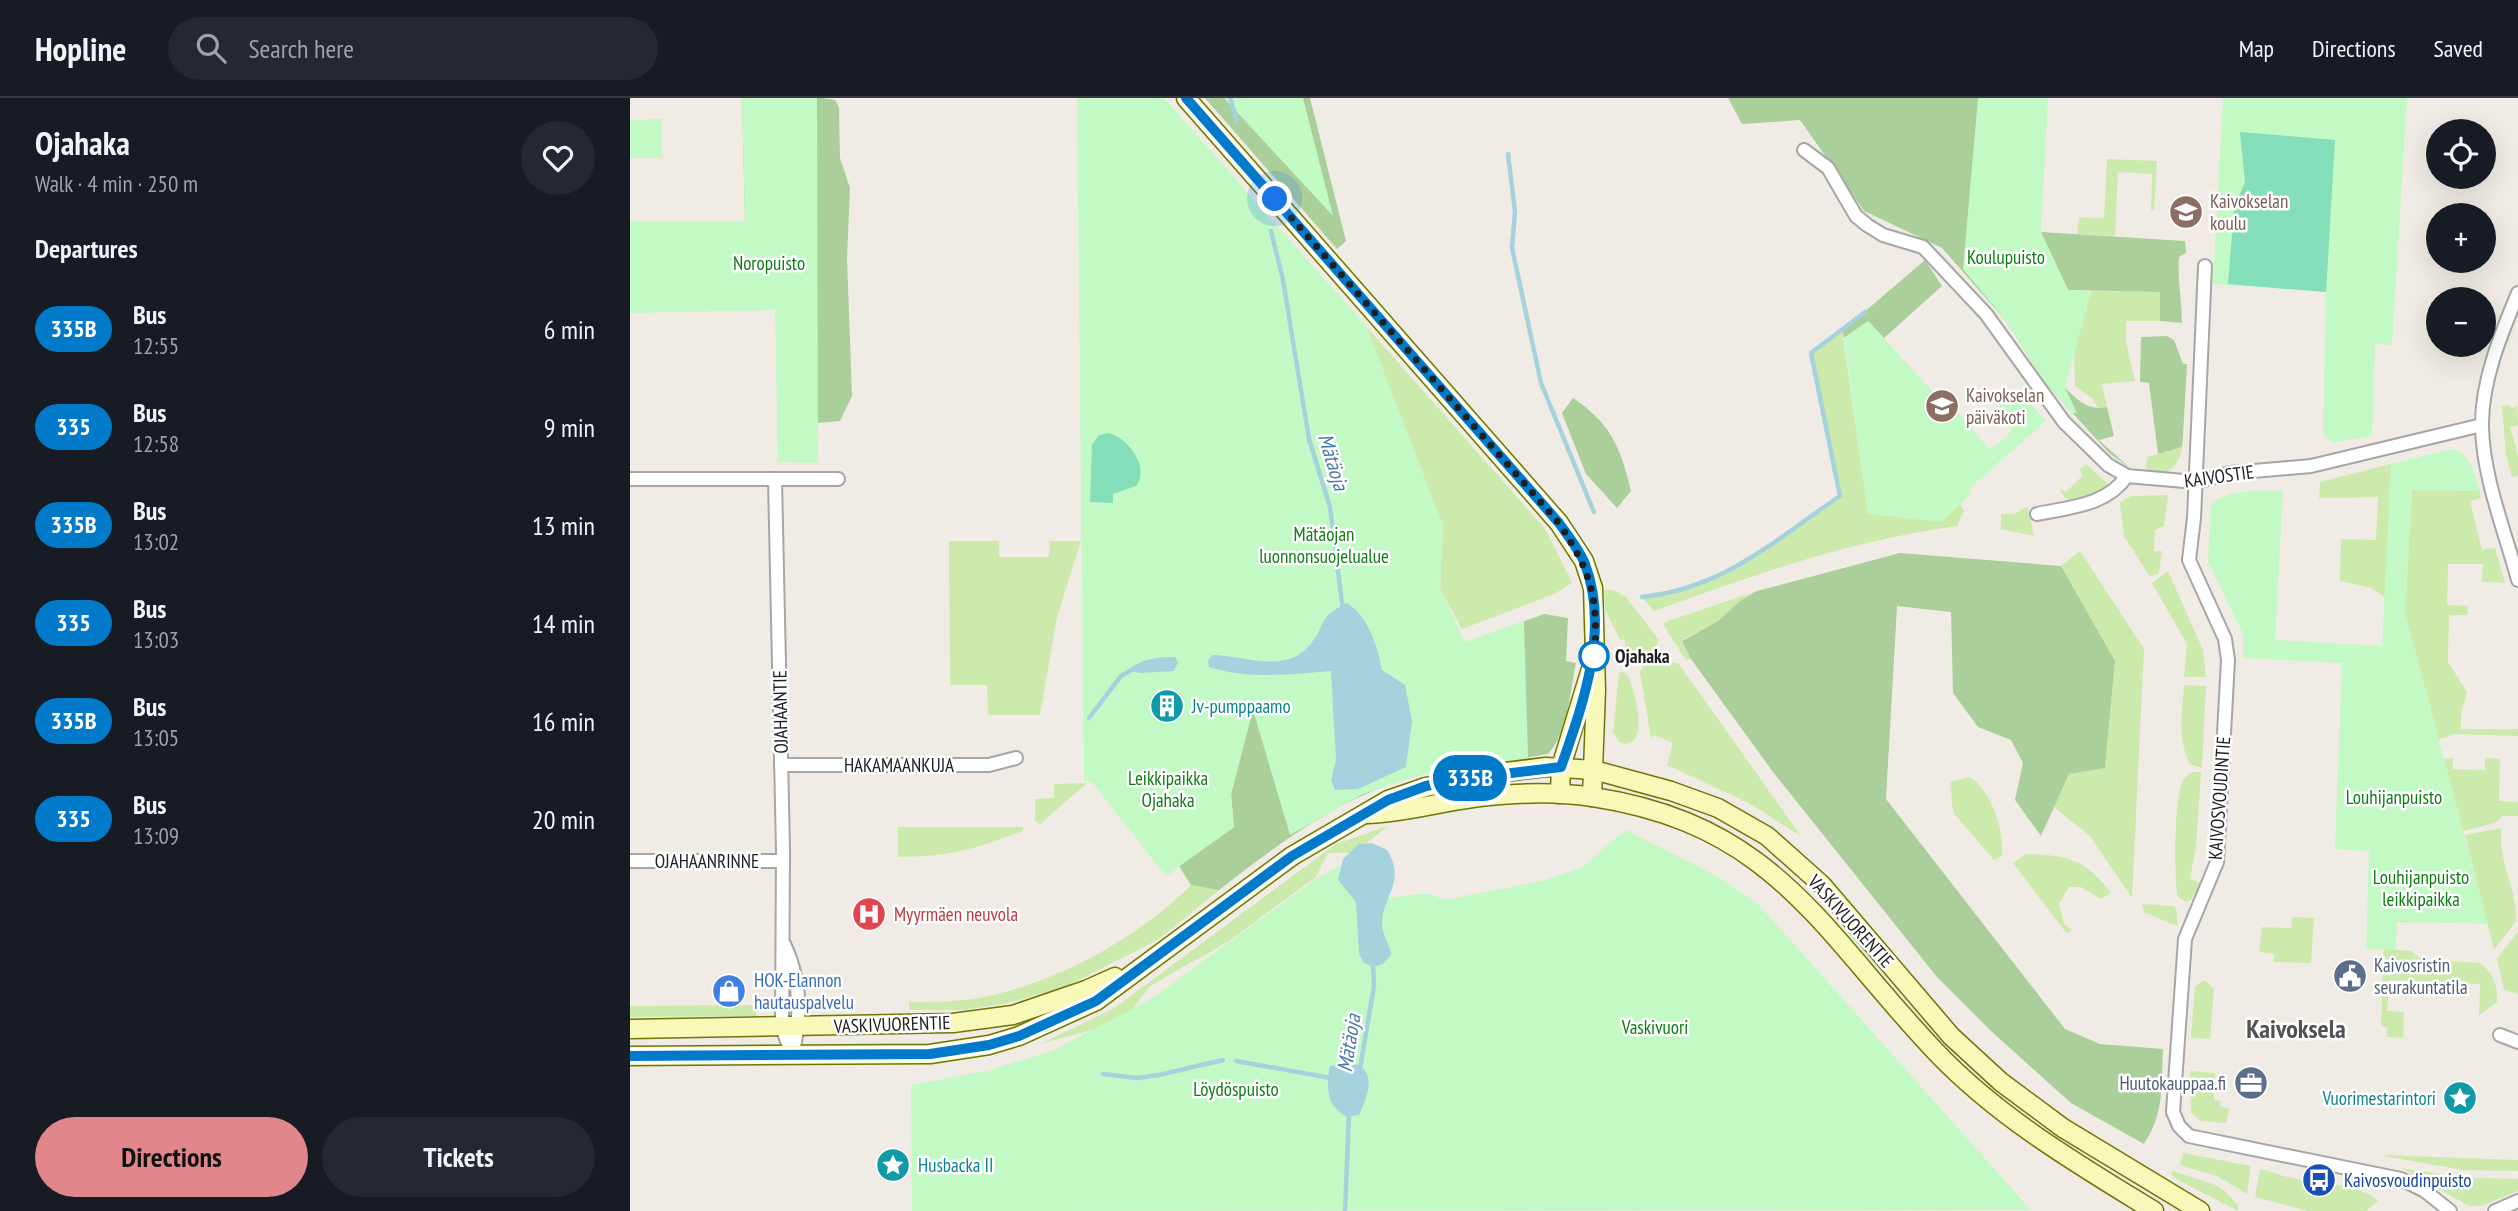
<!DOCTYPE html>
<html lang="en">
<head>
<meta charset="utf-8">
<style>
  :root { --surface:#171b24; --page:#242831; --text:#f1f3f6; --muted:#9ea1a6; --line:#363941; --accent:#e1868a }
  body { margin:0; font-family:"PT Sans Narrow",sans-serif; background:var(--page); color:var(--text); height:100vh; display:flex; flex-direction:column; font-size:26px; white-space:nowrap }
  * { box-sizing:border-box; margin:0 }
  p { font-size:23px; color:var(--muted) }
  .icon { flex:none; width:38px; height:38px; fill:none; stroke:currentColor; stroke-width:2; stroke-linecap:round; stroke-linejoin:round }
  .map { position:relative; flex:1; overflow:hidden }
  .details { display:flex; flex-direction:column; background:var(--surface); width:630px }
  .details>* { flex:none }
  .badge { padding:0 14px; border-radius:23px; font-size:24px; line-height:46px }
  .tools { position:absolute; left:1796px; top:21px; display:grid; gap:14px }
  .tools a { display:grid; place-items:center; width:70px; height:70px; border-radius:50%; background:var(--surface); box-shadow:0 7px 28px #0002; font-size:35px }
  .you { position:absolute; width:35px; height:35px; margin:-18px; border:5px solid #fff; border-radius:50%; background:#1a73e8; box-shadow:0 0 0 10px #1a73e833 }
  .map>.badge { position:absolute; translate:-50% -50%; box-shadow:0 0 0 4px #fff }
  h2 { padding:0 35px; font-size:26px; line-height:63px }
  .round { display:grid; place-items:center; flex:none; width:74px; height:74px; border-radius:37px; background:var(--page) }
  .headline { display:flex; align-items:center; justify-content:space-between; height:119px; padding:0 35px }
  h1 { font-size:33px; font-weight:700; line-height:52px }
  .primary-button { display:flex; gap:14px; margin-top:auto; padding:14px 35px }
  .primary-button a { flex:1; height:80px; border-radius:42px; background:var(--accent); color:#111; font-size:28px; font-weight:700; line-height:80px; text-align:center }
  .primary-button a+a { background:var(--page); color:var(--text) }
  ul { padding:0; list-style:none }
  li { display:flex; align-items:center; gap:21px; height:98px; padding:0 35px }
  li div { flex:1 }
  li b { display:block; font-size:26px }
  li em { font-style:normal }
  li .badge { min-width:77px; font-weight:700; text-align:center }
  header { display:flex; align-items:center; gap:42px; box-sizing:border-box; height:98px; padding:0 35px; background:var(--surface); border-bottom:2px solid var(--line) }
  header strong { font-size:33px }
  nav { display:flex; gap:38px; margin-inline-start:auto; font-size:24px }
  .search { width:490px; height:63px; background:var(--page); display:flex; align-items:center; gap:18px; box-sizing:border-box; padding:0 24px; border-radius:38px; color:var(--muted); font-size:26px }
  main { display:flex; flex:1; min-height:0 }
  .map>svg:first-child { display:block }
  .grass { fill:#cbeaab }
  .forest { fill:#abcf9a }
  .park { fill:#c2f9c5 }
  .pitch { fill:#83deb9 }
  .water { fill:#a5d2dd }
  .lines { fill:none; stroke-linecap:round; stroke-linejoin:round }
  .stream { stroke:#a5d2dd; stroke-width:4.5 }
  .street-casing { stroke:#a6a6a6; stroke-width:16 }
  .secondary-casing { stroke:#6d7705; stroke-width:21 }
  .street { stroke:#fff; stroke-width:12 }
  .secondary { stroke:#f8f9b9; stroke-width:18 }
  .line-casing { stroke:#fff; stroke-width:16 }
  .line { stroke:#007ac9; stroke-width:10 }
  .walk { stroke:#1f1f1f; stroke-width:7; stroke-dasharray:0 12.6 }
  .stop-dot { fill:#fff; stroke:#007ac9; stroke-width:3.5 }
  .labels { text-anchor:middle; stroke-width:5; stroke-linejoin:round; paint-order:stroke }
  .education-label { font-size:19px; fill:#785e54; stroke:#fff; text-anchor:start }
  .park-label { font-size:19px; fill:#0c7e12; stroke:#fff }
  .street-label { font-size:19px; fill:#1f1f1f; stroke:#fff }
  .stop-label { font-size:19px; font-weight:bold; fill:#1f1f1f; stroke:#fff; text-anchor:start }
  .culture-label { font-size:19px; fill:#0d838f; stroke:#fff; text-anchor:start }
  .health-label { font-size:19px; fill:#be3a42; stroke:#fff; text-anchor:start }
  .service-label { font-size:19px; fill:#4e5e75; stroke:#fff; text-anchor:start }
  .shop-label { font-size:19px; fill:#366cbe; stroke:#fff; text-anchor:start }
  .transit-label { font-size:19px; fill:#164399; stroke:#fff; text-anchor:start }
  .water-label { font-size:21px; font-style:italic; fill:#487aa7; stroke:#fff }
  .district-label { font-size:26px; font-weight:bold; fill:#525252; stroke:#fff }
</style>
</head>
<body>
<header>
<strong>Hopline</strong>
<div class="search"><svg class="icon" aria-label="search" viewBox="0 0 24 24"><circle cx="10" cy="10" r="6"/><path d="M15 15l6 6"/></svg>Search here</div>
<nav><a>Map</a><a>Directions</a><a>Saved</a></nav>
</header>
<main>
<section class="details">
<div class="headline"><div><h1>Ojahaka</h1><p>Walk · 4 min · 250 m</p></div><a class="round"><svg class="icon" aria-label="heart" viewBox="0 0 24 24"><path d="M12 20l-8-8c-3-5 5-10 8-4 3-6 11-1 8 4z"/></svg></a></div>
<h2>Departures</h2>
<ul>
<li><span class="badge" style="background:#007ac9;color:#fff">335B</span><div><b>Bus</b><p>12:55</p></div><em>6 min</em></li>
<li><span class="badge" style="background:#007ac9;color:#fff">335</span><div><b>Bus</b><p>12:58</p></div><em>9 min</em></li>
<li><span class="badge" style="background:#007ac9;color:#fff">335B</span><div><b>Bus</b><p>13:02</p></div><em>13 min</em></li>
<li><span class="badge" style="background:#007ac9;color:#fff">335</span><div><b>Bus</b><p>13:03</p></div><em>14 min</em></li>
<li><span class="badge" style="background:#007ac9;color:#fff">335B</span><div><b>Bus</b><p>13:05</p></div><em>16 min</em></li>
<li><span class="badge" style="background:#007ac9;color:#fff">335</span><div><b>Bus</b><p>13:09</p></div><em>20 min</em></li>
</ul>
<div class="primary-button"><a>Directions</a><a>Tickets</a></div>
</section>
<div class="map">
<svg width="1888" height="1113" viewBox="0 0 1888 1113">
  <rect width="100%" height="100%" fill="#f0ece5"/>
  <g class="grass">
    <polygon points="1477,61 1527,63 1524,112 1521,112 1522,76 1488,74 1485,138 1447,136 1449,119 1474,120"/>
    <polygon points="1461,193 1530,194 1530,223 1496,223 1496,244 1505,283 1472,286 1477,309 1469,311 1462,300 1445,288 1444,255"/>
    <polygon points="736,228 916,432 942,485 924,496 832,531 810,491 813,428"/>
    <path d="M1212,233L1238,415L1311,424L1330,406L1334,413L1327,428C1222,442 1123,477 1024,513L1012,499C1093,491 1145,443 1209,398L1181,255Z"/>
    <polygon points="1880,307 1881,310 1887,308 1888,327 1880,329 1888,358 1888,378 1882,379 1876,357 1872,308"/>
    <path d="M1552,349C1549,369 1535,383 1516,371L1517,359Z"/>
    <polygon points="1769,364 1763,505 1742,490 1710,483 1711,441 1746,442 1748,399 1689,400 1690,384"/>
    <path d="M1456,366L1480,388C1472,398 1449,403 1436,401L1430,393L1432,391L1436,394L1453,377L1449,372Z"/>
    <polygon points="1782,392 1850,393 1850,400 1840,403 1852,452 1865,450 1875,485 1852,484 1853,466 1818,466 1817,507 1838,508 1837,517 1819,517 1818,564 1837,594 1831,616 1831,631 1888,631 1888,638 1823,636 1809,642 1775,515"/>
    <polygon points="1538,397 1534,428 1525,432 1524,453 1532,453 1529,475 1520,479 1494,438 1490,404 1502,398"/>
    <polygon points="1398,408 1404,438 1371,431 1371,416 1385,416"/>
    <polygon points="319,443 369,443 369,459 419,459 420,443 451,443 427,519 410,617 358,617 357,587 320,587"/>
    <polygon points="1450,453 1514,551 1502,800 1460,738 1424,709 1439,676 1475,670 1485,563 1431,468"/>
    <polygon points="1538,473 1573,552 1576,579 1554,579 1557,546 1522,485"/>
    <polygon points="980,491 995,498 1029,542 1023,555 991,560 991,556 995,556 995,542 990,542 975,512 974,493"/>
    <polygon points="1127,493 1110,503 1088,523 1052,542 1061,561 1056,562 1034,528 1035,524"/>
    <polygon points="1028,563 1048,565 1171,738 1119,705 1037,667 1043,645 1024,637 1021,640 1010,574 1014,566"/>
    <path d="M992,574L996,575C1005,589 1022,653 990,645L983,634L989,575Z"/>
    <path d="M1554,587L1576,588L1572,670L1560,666C1547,641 1552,614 1554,587Z"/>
    <polygon points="1823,660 1823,671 1855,672 1855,660 1870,661 1869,703 1888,704 1888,718 1872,718 1865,725 1833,733 1814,661"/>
    <path d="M1563,674H1571L1566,749L1560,781L1572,785L1561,802L1556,804L1548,799C1544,780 1544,702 1552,685C1554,679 1558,677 1563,674Z"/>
    <path d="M1339,679C1361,690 1375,735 1372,758L1364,762L1323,714L1320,684Z"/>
    <polygon points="457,685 410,726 405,723 405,701 424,700 424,686"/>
    <polygon points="758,728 724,755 698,755 686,779 599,843 520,888 494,923 410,946 483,911 706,746"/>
    <path d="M268,729H393V733C345,751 320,759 268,759Z"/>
    <path d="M1872,730C1866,760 1888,792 1886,823L1864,852L1835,737Z"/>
    <path d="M1396,756C1437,757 1456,761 1481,795L1471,801L1451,789H1439L1429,806L1434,826L1442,832L1437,836L1383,765Z"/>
    <path d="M1756,777L1847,825L1766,824V852L1781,853L1790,860L1800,862L1849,865C1863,873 1868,888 1867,904L1849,917L1850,886L1759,882L1757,913L1774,914L1773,940L1757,939V929L1751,928Z"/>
    <path d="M561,787L589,792L529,841L435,889L374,906L334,912H279V904C304,904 329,904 354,899C426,885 510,839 561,787Z"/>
    <polygon points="1512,806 1544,808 1547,813 1547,828 1514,814"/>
    <polygon points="1662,819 1684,820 1681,865 1644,864 1644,856 1629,854 1632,829 1661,830"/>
    <polygon points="1888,833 1888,896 1874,892 1867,861"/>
    <polygon points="1575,882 1584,891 1580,941 1561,940 1565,888"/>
    <polygon points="126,907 126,918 0,919 0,908"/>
    <polygon points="1560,973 1585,975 1584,1002 1591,1003 1590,1009 1599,1010 1596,1025 1571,1023 1561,1014"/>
    <polygon points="1553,1055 1621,1068 1617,1096 1589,1079 1550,1067"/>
    <polygon points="1749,1057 1888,1062 1888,1073 1833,1072"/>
    <polygon points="1772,1070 1830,1079 1888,1081 1888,1093 1851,1108 1839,1108"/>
    <path d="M1630,1071C1641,1073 1651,1078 1662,1080C1689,1086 1727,1084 1748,1103L1736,1113H1678L1625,1099Z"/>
    <polygon points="1543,1073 1583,1086 1594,1092 1608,1107 1608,1113 1546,1081 1541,1076"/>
  </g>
  <g class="forest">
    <polygon points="112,0 193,0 205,2 209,9 210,60 220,90 217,160 222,298 210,323 188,325 115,124"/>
    <polygon points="575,0 680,0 716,143 707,151"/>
    <path d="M1098,0H1369L1435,290C1447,301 1459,314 1477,309L1484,338L1469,342L1501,371L1479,355L1416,286L1377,224L1312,150L1234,113L1170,22L1112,26Z"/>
    <path d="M1411,134L1555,143L1556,155L1549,159C1547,181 1552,203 1552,225L1530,223V194L1438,192Z"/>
    <polygon points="1295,162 1312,188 1254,240 1238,223 1214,240 1212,233"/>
    <polygon points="1537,238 1544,242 1553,266 1557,266 1553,338 1552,349 1528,356 1519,285 1510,284 1511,239"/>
    <path d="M943,300C981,326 990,348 1001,393L987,410L956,376L932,315Z"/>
    <path d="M1270,455L1431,468L1485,563L1475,670L1439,676L1411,738L1385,702L1393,665L1381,642L1348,629L1323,595L1321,514L1267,508L1256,701L1435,931L1470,946L1533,951C1531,987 1535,1014 1514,1046L1441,1005L1361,933L1307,879L1143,674L1061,561L1052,543L1088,523L1110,503L1127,493Z"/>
    <path d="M914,516L938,520L936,563L946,565C940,593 938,635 918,656C874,664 829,667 786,678C711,698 650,745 589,792L561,787L549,768L604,729L601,696L623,610L835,545Z"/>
  </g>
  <g class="park">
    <polygon points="112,0 187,0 188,365 148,364 145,212 0,215 0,123 115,123"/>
    <polygon points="447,0 534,0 736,228 813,428 810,491 835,544 894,523 898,660 786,678 733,696 660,737 623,612 601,696 604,729 536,778 461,683 454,683"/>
    <polygon points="594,0 673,0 703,118"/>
    <polygon points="1348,0 1418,0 1411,134 1438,192 1461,193 1435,290 1447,315 1442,315 1416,286 1377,224 1333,171"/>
    <polygon points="1593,0 1777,0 1762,247 1745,246 1742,338 1703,344 1693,337 1696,194 1583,186"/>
    <polygon points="32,21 32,60 0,60 0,22"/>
    <polygon points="1238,223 1315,307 1319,304 1360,352 1382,333 1363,311 1387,292 1416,323 1344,386 1338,392 1342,395 1311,424 1238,416 1214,240"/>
    <path d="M1817,352H1828L1840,364L1850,393L1782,392L1775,515L1858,826L1767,823L1766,852L1736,851L1739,753L1705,751L1712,565L1613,560V536L1578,463L1581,407C1599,389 1629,394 1653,393L1645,542L1752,548L1761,366Z"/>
    <polygon points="996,732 1087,778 1129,807 1401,1112 282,1113 281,987 356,973 422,953 521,901 686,781 745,748 744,802 788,796 800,796 815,802 911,783 951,770"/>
  </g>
  <g class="pitch">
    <polygon points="1610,34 1705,42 1696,194 1598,186 1605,99 1609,98 1615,84"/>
    <path d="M478,335C497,339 521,369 506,388L483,396V405L460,404L462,347L469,337Z"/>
  </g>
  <g class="water">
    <path d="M717,505C738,518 748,549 752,572L775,587L782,623L776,669L728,691L705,692L701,682L706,662L701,573C660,576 619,582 579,569L578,562L582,557C611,557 654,576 678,549C698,528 684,521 717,505Z"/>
    <path d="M545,559L548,564L544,573L510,575L499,572C511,560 529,559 545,559Z"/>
    <path d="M742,745L757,752C777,784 752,798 752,826C752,837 760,846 761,857L753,866L743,869L734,865L729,856L726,804L708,782L713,761L729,746Z"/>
    <path d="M717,964C749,970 739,994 729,1017L717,1019C696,1008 696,990 700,968Z"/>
  </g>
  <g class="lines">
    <g class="stream">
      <polyline points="600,0 607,23"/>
      <polyline points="878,56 885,113 882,150 911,285 964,414"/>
      <polyline points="641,133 653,182 679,341 700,409 713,513"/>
      <path d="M1012,499C1093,491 1145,442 1210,398L1181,255L1235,214"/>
      <polyline points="459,620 491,578 505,570"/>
      <polyline points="606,963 701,980"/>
      <polyline points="730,970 744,888 743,865"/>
      <polyline points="473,976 507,980 529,977 593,962"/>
      <polyline points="715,1113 719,1016"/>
    </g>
    <g class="street-casing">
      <g id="street">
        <polyline points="1174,52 1198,70 1226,118 1237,127 1253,137 1293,149 1356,216 1434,324 1478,367 1497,378 1566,384 1600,375 1681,368 1852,327"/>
        <polyline points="1575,168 1564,420 1559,462 1595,541 1598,562 1587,764 1555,841 1543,1014 1549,1028 1559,1038 1771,1081 1795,1093 1820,1113"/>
        <path d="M1888,195C1871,236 1851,284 1852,329C1853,380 1875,433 1888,482"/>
        <polyline points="0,381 145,381 153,752 152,929 162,957"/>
        <polyline points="145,381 208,381"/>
        <path d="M1407,416C1440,409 1476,408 1497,378"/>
        <polyline points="151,667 359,667 386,660"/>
        <polyline points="0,763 153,763"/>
        <path d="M154,846C171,882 172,919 162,957"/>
        <polyline points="1870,937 1888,944"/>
        <polyline points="1865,1113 1888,1103"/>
      </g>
    </g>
    <g class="secondary-casing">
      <g id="secondary">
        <polyline points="556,0 929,425 954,463 963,490 966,592 962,699"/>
        <polyline points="930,696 931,669 961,571"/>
        <path d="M736,716C770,715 802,706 836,701C877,695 921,693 963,699C1146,727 1191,833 1306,954C1369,1020 1446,1065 1524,1113"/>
        <polyline points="0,931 323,925 383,917 456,892 485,879"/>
        <polyline points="0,958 300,956 359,947 389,938 466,903 662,758 758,702 796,689 867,675 916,669 964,672 1041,693 1088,710 1137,738 1192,787 1321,938 1371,984 1433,1030 1570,1113"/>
      </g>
    </g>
    <use href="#street" class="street"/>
    <use href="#secondary" class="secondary"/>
  </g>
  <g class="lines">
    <g class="line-casing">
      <path id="line" d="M0,958L300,956L359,947L389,938L466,903L662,758L758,702L796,688L832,681L931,669C953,606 980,532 955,466C949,451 938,438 929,425L556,0"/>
    </g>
    <use href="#line" class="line"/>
    <path class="walk" d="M645,101L929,425C962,476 969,500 964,561V558"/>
  </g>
  <defs>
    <g id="school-disc" transform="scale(1.75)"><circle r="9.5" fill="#8d6e63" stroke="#fff"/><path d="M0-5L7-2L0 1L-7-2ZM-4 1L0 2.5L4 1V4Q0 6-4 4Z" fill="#fff"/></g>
    <g id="building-disc" transform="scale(1.75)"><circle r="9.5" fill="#0f9aa8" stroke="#fff"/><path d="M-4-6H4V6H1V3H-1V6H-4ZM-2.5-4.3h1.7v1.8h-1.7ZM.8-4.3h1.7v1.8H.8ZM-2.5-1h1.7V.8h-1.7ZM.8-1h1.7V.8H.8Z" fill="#fff"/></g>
    <g id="hospital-disc" transform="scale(1.75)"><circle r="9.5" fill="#e0444e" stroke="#fff"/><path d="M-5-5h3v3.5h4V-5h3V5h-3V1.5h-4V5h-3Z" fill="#fff"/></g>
    <g id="civic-disc" transform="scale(1.75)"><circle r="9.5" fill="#5c6f8a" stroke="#fff"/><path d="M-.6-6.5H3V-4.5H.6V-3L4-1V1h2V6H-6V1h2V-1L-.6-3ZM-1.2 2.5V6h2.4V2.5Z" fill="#fff"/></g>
    <g id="shop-disc" transform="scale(1.75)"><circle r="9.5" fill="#3f7fe0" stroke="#fff"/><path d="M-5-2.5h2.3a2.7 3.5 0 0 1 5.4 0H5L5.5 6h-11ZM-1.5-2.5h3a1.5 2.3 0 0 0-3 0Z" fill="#fff"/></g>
    <g id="office-disc" transform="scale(1.75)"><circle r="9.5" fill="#5c6f8a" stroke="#fff"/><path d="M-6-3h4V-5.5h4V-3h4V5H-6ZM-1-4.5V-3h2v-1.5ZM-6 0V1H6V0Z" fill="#fff"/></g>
    <g id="sight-disc" transform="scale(1.75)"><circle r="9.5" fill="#0f9aa8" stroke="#fff"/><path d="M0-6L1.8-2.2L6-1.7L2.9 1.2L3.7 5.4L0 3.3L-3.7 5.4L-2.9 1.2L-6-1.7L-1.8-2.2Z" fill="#fff"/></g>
    <g id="bus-disc" transform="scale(1.75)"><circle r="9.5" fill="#1a4fb4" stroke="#fff"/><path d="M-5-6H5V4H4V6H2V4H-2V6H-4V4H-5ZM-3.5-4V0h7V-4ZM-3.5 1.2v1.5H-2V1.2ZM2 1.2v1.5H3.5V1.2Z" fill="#fff"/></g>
  </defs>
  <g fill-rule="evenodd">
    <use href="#school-disc" x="1556" y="114"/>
    <use href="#school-disc" x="1312" y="308"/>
    <use href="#building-disc" x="537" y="608"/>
    <use href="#hospital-disc" x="239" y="816"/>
    <use href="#civic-disc" x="1720" y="878"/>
    <use href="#shop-disc" x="99" y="893"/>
    <use href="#office-disc" x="1621" y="985"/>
    <use href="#sight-disc" x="1830" y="1000"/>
    <use href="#sight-disc" x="263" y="1067"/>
    <use href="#bus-disc" x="1689" y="1082"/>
  </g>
  <circle class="stop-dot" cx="964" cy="558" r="14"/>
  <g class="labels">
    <g class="education-label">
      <text x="1580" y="110">Kaivokselan<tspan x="1580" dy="22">koulu</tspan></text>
      <text x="1336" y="304">Kaivokselan<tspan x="1336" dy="22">päiväkoti</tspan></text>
    </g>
    <g class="park-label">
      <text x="1376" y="166">Koulupuisto</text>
      <text x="139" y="172">Noropuisto</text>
      <text x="694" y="443">Mätäojan<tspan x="694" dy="22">luonnonsuojelualue</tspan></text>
      <text x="538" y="687">Leikkipaikka<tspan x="538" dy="22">Ojahaka</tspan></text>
      <text x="1764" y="706">Louhijanpuisto</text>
      <text x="1791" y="786">Louhijanpuisto<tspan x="1791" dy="22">leikkipaikka</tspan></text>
      <text x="1025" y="936">Vaskivuori</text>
      <text x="606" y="998">Löydöspuisto</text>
    </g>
    <g class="street-label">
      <text transform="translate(1589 378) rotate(-8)" y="7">KAIVOSTIE</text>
      <text transform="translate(150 614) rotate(-91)" y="7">OJAHAANTIE</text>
      <text x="269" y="674">HAKAMAANKUJA</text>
      <text transform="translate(1589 700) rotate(-86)" y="7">KAIVOSVOUDINTIE</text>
      <text x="77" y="770">OJAHAANRINNE</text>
      <text transform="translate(1221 823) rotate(48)" y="7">VASKIVUORENTIE</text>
      <text transform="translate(262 926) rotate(-2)" y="7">VASKIVUORENTIE</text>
    </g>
    <g class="stop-label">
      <text x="985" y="565">Ojahaka</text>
    </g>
    <g class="culture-label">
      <text x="562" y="615">Jv-pumppaamo</text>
      <text x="1806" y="1007" text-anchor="end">Vuorimestarintori</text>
      <text x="288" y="1074">Husbacka II</text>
    </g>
    <g class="health-label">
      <text x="264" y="823">Myyrmäen neuvola</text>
    </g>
    <g class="service-label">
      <text x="1744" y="874">Kaivosristin<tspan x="1744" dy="22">seurakuntatila</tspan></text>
      <text x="1596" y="992" text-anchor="end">Huutokauppaa.fi</text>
    </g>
    <g class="shop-label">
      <text x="124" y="889">HOK-Elannon<tspan x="124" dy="22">hautauspalvelu</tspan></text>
    </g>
    <g class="transit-label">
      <text x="1714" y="1089">Kaivosvoudinpuisto</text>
    </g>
    <g class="water-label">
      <text transform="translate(703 364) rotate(73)" y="7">Mätäoja</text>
      <text transform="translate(719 945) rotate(-81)" y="7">Mätäoja</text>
    </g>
    <g class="district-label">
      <text x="1666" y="940">Kaivoksela</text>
    </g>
  </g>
</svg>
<div class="tools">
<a><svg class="icon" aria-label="locate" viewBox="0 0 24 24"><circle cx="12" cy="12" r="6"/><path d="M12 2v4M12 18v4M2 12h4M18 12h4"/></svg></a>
<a>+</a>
<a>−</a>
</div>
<div class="you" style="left:645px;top:101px"></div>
<b class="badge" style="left:840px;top:680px;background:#007ac9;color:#fff">335B</b>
</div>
</main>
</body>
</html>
